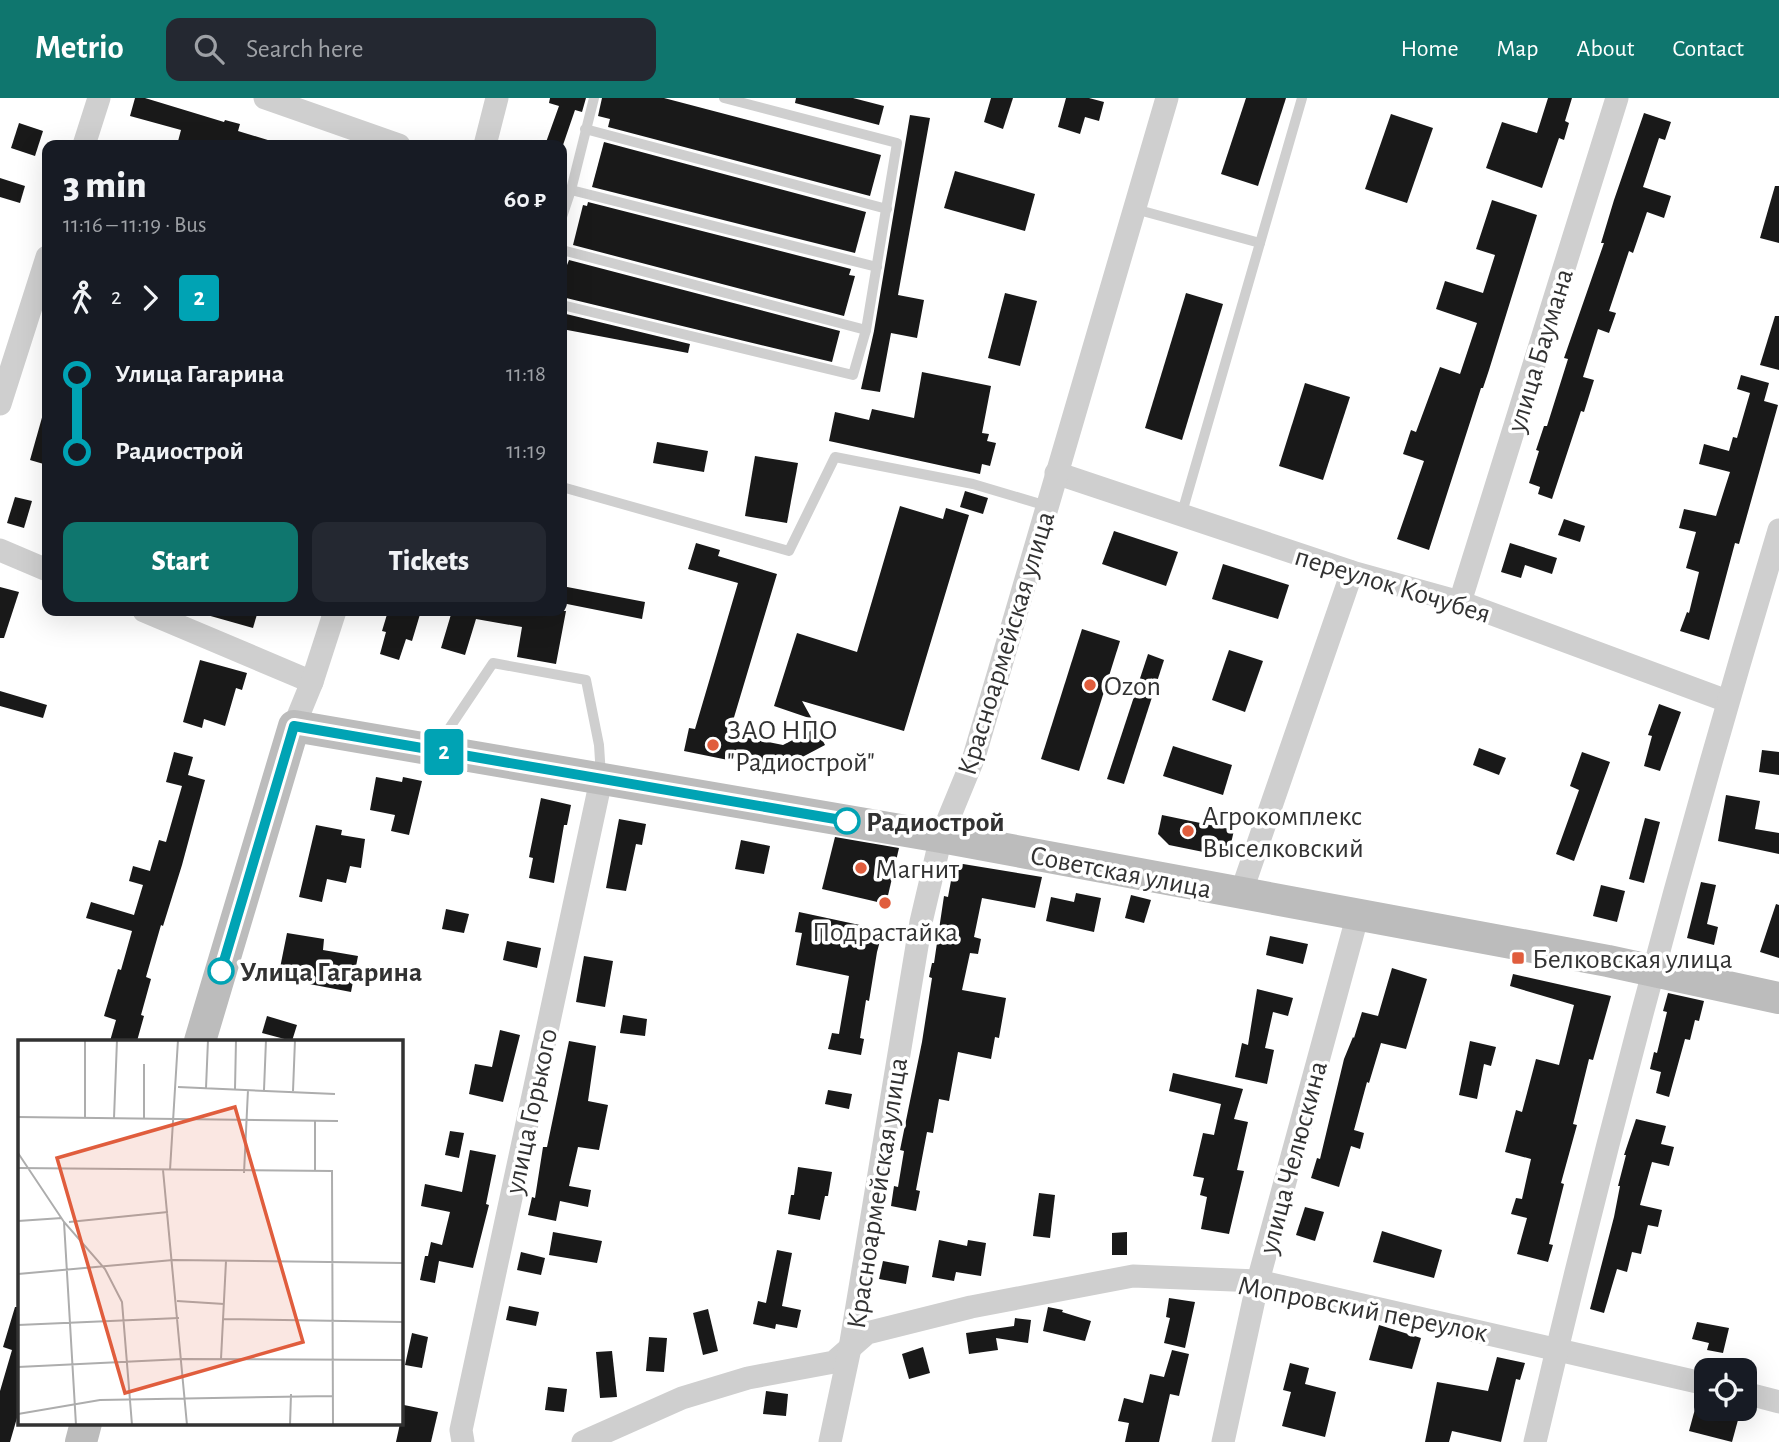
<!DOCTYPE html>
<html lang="en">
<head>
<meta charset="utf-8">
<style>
  :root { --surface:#171b24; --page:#242831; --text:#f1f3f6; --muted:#9ea1a6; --accent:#0f766e }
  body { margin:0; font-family:"Alegreya Sans",sans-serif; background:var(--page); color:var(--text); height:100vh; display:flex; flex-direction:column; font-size:26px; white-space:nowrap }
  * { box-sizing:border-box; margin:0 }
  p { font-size:23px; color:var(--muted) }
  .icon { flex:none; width:38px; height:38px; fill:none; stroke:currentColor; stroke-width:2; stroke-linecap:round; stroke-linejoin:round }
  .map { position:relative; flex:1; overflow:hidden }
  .sheet { position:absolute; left:42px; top:42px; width:525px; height:476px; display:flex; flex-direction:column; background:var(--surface); border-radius:14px; box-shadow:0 7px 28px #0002 }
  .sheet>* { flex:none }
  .badge { padding:0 14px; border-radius:5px; font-size:24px; line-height:46px }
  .tools { position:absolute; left:1694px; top:1260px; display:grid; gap:14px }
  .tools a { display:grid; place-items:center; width:63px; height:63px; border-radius:14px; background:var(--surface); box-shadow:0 7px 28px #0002; font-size:35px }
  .map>.badge { position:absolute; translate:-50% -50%; box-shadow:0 0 0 4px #fff }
  .legs { display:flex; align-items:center; gap:10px; height:77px; padding:0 21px; font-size:23px }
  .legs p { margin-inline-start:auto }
  .headline { display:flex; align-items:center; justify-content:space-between; height:119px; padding:0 21px }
  h1 { font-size:38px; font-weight:800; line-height:52px }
  .button { display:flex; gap:14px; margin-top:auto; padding:14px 21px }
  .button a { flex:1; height:80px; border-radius:14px; background:var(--accent); color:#fff; font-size:28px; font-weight:800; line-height:80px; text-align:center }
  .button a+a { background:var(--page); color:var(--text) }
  ul { padding:0 21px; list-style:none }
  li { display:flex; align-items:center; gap:24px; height:77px; font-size:26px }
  li i { display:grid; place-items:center; width:10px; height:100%; margin:0 9px; background:currentColor }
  li i::after { content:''; width:18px; height:18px; margin:-9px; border:5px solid; border-radius:50%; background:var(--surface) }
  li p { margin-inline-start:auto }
  li:first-child i { background:linear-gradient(#0000 50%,currentColor 0) }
  li:last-child i { background:linear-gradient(currentColor 50%,#0000 0) }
  header { display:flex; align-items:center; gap:42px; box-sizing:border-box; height:98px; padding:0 35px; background:var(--accent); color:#fff }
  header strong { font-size:33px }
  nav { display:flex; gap:38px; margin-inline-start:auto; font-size:24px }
  .search { width:490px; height:63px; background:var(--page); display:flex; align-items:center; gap:18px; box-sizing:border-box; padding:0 24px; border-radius:14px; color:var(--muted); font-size:26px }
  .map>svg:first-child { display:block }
  .building { fill:#191919 }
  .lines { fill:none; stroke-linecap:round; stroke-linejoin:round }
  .lane { stroke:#cfcfcf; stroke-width:10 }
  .street { stroke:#cfcfcf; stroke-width:23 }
  .secondary { stroke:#bcbcbc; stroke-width:32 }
  .line-1-casing { stroke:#fff; stroke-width:16 }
  .line-1 { stroke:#00a3b4; stroke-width:10 }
  .poi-dot { fill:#e05d3d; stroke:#fff; stroke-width:2.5 }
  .stop-1-dot { fill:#fff; stroke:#00a3b4; stroke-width:3.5 }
  .labels { text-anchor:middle; stroke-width:7; stroke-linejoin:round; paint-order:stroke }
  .street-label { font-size:28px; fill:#323232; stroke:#fff }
  .poi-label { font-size:28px; fill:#323232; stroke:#fff; text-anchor:start }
  .stop-label { font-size:28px; font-weight:bold; fill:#323232; stroke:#fff; text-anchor:start }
  .inset-road { fill:none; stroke:#adadad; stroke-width:2 }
  .view { fill:#e05d3d; fill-opacity:0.15; stroke:#e05d3d; stroke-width:3.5 }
  .inset-edge { fill:none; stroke:#323232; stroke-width:3.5 }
</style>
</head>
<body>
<header>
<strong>Metrio</strong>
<div class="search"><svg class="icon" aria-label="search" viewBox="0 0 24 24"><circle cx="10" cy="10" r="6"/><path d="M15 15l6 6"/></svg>Search here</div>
<nav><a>Home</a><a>Map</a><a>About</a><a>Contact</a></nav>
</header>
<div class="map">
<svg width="1779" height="1344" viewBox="0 0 1779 1344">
  <rect width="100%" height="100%" fill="#fff"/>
  <g class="building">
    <polygon points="135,0 145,0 224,24 225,22 240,26 238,33 271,43 271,47 177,47 181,32 130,18"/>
    <polygon points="550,0 586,0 582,14 575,12 563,47 545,47 559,8 549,5"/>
    <polygon points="602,0 664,0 881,57 870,98 608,29 610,21 598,18"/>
    <polygon points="796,0 853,0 884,8 879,27 795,5"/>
    <polygon points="991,0 1013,0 1003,31 984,24"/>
    <polygon points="1066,0 1089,0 1104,4 1099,23 1085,19 1080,36 1058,29"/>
    <polygon points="1246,0 1286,0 1258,88 1221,76"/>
    <polygon points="1548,0 1572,0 1565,23 1569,25 1564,42 1559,40 1542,90 1486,70 1502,24 1537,35"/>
    <polygon points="1644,15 1671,24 1665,42 1659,40 1643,89 1671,98 1664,120 1647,114 1633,155 1629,153 1609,213 1616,215 1609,235 1598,231 1583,279 1594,282 1584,314 1581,313 1552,401 1538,396 1540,389 1529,385 1539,353 1536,352 1544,328 1547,328 1568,261 1564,260 1604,145 1601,145 1614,102"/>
    <polygon points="1391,16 1433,30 1407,105 1365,91"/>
    <polygon points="910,17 930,20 898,197 924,202 917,240 891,235 880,294 861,291 874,233"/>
    <polygon points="19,25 43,33 35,58 11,50"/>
    <polygon points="604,44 866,114 855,155 592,89"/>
    <polygon points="955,73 1035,96 1025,133 944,110"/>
    <polygon points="0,80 25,88 20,105 0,99"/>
    <polygon points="1775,88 1779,88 1779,145 1760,140"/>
    <polygon points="1492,102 1537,117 1489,272 1483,290 1481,290 1429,452 1397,441 1424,363 1403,356 1411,332 1416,334 1440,269 1460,276 1477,225 1436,211 1445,183 1483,195 1495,157 1476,151"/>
    <polygon points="588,104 851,171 849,177 855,178 844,218 573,147 583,107 587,108"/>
    <polygon points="569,162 840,233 832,264 562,199 562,166 567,167"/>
    <polygon points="1005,195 1037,203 1020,268 988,260"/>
    <polygon points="1186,195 1223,206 1182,342 1145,330"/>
    <polygon points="562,215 690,246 688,255 562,231"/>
    <polygon points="1775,218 1779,218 1779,272 1760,267"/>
    <polygon points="922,274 991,288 982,335 989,336 987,343 996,345 990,368 982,366 980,376 829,343 835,314 869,322 872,311 914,320"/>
    <polygon points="1741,277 1769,285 1764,303 1778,307 1739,446 1735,445 1709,542 1680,533 1687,514 1689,515 1699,474 1686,470 1696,434 1679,430 1684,411 1716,418 1730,374 1699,366 1704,346 1729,353 1733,339 1737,340 1750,295 1737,291"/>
    <polygon points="1305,285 1350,299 1323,382 1279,368"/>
    <polygon points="43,316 47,317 47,367 30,362"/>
    <polygon points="657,344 708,353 704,374 653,365"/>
    <polygon points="755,358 798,365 787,425 745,418"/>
    <polygon points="965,393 988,400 983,416 960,409"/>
    <polygon points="15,399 32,403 24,430 7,425"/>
    <polygon points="900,408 943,421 946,410 969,417 904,633 802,603 812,621 774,608 797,535 857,554"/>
    <polygon points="1564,421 1585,428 1580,444 1558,437"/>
    <polygon points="1114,433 1178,454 1166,488 1102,466"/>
    <polygon points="696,445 720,452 718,458 777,476 729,636 783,647 816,630 825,647 791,665 779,662 777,672 684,653 689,630 695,631 738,485 688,471"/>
    <polygon points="1510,445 1557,460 1552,476 1525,467 1521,480 1501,474"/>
    <polygon points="1223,466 1289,487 1278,521 1212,501"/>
    <polygon points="562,488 645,504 642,521 562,505"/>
    <polygon points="0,489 19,494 4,540 0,540"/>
    <polygon points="208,513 258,513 253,530 207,517"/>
    <polygon points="388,513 421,513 412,543 406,541 399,562 380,556 386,534 382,533"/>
    <polygon points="452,513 566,513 556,566 517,559 522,529 476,521 465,557 441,550"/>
    <polygon points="1082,531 1120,543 1079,673 1041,661"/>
    <polygon points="1229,552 1263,563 1245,614 1212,602"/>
    <polygon points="1148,556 1164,562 1124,686 1107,681"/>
    <polygon points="200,562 247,575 242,592 236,590 225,628 204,621 202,630 183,624"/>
    <polygon points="0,593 47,607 43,620 0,608"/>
    <polygon points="1659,606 1681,614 1660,673 1644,668 1652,638 1648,637"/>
    <polygon points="1173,648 1232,667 1223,697 1163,678"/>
    <polygon points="1479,650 1506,660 1499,677 1473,667"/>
    <polygon points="1762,652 1779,654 1779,677 1759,674"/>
    <polygon points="174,654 193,659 188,677 205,682 182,767 163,828 161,827 146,879 151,881 141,917 144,918 137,943 110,943 116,922 104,918 118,871 121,872 132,833 86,820 91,804 134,817 143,787 129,783 133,768 150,773 159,742 166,744 182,688 166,684"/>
    <polygon points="1582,654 1610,664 1574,763 1556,756 1579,692 1570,688"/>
    <polygon points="376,679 402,684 403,679 422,683 409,737 391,733 395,717 370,712"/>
    <polygon points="1726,697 1760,703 1755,731 1779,735 1779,756 1718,743"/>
    <polygon points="541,700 571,707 567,727 564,727 554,785 529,780 533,760 529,759"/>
    <polygon points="1162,717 1234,732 1228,759 1169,747 1158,736"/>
    <polygon points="1645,720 1660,724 1644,785 1629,781"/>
    <polygon points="619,721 646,726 642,747 636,746 626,793 606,790"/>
    <polygon points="316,727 342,732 341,737 365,741 361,770 350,768 346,785 327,781 322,804 299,799"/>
    <polygon points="835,739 899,750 886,806 822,791"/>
    <polygon points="741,742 770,748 764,776 735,771"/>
    <polygon points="963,766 1042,779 1035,810 982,800 974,839 981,841 978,856 970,855 962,892 1006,900 999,940 995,939 991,961 958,954 949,1003 939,1001 933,1035 927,1034 916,1092 920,1093 916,1113 891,1108 894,1088 898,1089 904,1053 900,1052 922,944 932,880 929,879 932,865 934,865 944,798 948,799 953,772"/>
    <polygon points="1701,784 1716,787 1707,826 1718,829 1714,847 1687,840"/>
    <polygon points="1601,787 1625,793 1617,824 1593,818"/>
    <polygon points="1076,795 1101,800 1094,834 1046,823 1051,799 1074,804"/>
    <polygon points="1131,797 1151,802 1144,825 1125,820"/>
    <polygon points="1776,806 1779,807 1779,860 1760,854"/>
    <polygon points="446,811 469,816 464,835 442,831"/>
    <polygon points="799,814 883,832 877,854 869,903 866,902 860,940 864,941 861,957 828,951 832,935 839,936 849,878 796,867 802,835 795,834"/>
    <polygon points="287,835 324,841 323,852 358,858 351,894 278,880"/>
    <polygon points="1270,838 1308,846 1303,866 1266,857"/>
    <polygon points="507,843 541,850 537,870 503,862"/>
    <polygon points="584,858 613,863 605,909 576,904"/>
    <polygon points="1392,870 1427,881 1406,951 1381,945 1369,985 1367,984 1354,1032 1364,1035 1360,1051 1351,1048 1339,1089 1311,1080 1317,1060 1320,1061 1344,961 1353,939 1354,940 1362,914 1378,918"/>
    <polygon points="1513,876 1611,898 1593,962 1589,961 1573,1026 1577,1027 1561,1085 1564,1086 1549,1146 1553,1147 1548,1164 1517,1156 1527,1120 1511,1116 1516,1100 1522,1101 1531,1061 1505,1054 1516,1012 1522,1014 1536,961 1559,967 1574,907 1510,888"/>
    <polygon points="1257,891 1293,900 1288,918 1273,914 1265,950 1274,952 1267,986 1235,979 1242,945 1248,947"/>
    <polygon points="1668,895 1704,903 1699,923 1695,922 1690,942 1685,941 1669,999 1656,995 1661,974 1650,971 1654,954 1657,955 1667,914 1663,913"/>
    <polygon points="623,917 647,921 645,938 620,935"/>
    <polygon points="267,918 297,927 292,943 262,935"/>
    <polygon points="500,932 520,937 503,1004 469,996 475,966 492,969"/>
    <polygon points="569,943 596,948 588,1003 608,1007 599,1052 578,1049 569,1088 591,1092 588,1109 560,1103 556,1123 528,1117 532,1099 535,1100 543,1049 547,1049"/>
    <polygon points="1470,943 1496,949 1491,968 1484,966 1477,1001 1459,997"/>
    <polygon points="1173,975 1243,991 1234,1021 1248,1024 1237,1072 1244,1073 1229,1136 1201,1131 1207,1099 1200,1097 1204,1080 1193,1078 1203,1035 1214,1037 1221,1006 1169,993"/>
    <polygon points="828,992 852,996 849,1011 825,1006"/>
    <polygon points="1636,1021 1666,1028 1661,1046 1674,1049 1669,1068 1652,1064 1640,1107 1662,1112 1658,1129 1648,1127 1641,1156 1632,1154 1627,1174 1617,1171 1604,1215 1590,1211 1614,1119 1620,1088 1618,1088 1626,1057 1624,1057"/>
    <polygon points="450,1033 464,1035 459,1060 445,1057"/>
    <polygon points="470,1052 496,1057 486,1106 489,1107 473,1170 439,1163 435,1185 420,1182 425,1158 428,1158 431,1144 442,1147 450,1114 421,1108 425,1086 462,1094"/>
    <polygon points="798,1069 832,1074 828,1098 825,1098 820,1122 788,1116 791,1097 794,1097"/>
    <polygon points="1039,1095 1055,1097 1050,1140 1033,1138"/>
    <polygon points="1305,1109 1324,1114 1315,1143 1296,1137"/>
    <polygon points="1382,1133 1442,1152 1434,1180 1373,1164"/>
    <polygon points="553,1134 602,1143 597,1165 549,1157"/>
    <polygon points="1127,1134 1127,1157 1112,1157 1112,1135"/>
    <polygon points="939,1142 967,1148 968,1142 986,1145 981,1178 956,1174 954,1183 932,1179"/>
    <polygon points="777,1152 792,1155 782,1208 801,1212 797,1230 776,1226 775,1231 753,1226 758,1203 766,1205"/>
    <polygon points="521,1154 545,1160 541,1177 517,1172"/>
    <polygon points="883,1163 909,1168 906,1186 879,1181"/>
    <polygon points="1169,1200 1195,1204 1185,1250 1164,1245 1170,1220 1166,1219"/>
    <polygon points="509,1208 539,1214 536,1228 506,1222"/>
    <polygon points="15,1209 19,1209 19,1313 10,1344 0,1344 0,1293 12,1252 3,1249"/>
    <polygon points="1048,1209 1063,1212 1062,1214 1091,1223 1085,1243 1043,1233"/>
    <polygon points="708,1211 718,1253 703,1257 693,1215"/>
    <polygon points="1015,1220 1031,1222 1028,1245 996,1240 998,1252 969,1256 966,1235 1014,1228"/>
    <polygon points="1697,1224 1729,1230 1723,1255 1707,1252 1709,1245 1692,1241"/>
    <polygon points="1379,1227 1421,1240 1412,1271 1369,1262"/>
    <polygon points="412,1235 428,1239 422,1270 405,1267"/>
    <polygon points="649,1239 667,1240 664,1274 646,1273"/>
    <polygon points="923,1249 930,1275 909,1281 902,1256"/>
    <polygon points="1172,1252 1189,1256 1179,1298 1170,1296 1159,1344 1125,1344 1129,1325 1118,1323 1124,1300 1143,1305 1150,1276 1164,1279"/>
    <polygon points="612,1253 617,1299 600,1300 596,1254"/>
    <polygon points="1497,1259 1525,1265 1520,1282 1516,1281 1501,1344 1452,1333 1449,1344 1425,1344 1437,1284 1488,1293"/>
    <polygon points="1290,1265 1309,1270 1305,1286 1336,1294 1325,1339 1282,1328 1291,1294 1283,1292"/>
    <polygon points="548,1289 567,1291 564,1314 545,1312"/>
    <polygon points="766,1293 788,1296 786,1318 763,1316"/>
    <polygon points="404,1307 438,1314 431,1344 396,1344"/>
    <polygon points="1695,1311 1741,1311 1732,1344 1689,1333"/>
  </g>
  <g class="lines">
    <g class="lane">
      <polyline points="585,31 887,111"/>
      <polyline points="571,92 877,169"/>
      <polyline points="1135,111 1260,145"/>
      <polyline points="562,119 571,92 594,0"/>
      <polyline points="562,152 866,232"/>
      <polyline points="562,207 853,277 866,232 897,45 724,0"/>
      <polyline points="562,389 789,453 835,359 973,386 1047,408"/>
      <polyline points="1181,418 1302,0"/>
      <polyline points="438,647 493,565 586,582 599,647 601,678"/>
    </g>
    <g class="street">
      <polyline points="265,0 399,47"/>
      <polyline points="84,47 99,0"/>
      <polyline points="485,47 497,0"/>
      <polyline points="0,306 47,159"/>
      <polyline points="1056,375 1352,474 1460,504 1727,603"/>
      <polyline points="0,452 47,472"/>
      <polyline points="1460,504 1617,0"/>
      <polyline points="144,513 312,584"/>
      <polyline points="294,628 312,584 335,513"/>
      <polyline points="1241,795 1352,474"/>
      <polyline points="1745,1295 1779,1304"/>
      <polyline points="463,1344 461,1332 601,682"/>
      <polyline points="583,1344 682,1300 748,1280 834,1264 867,1235 971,1209 1133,1178 1258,1183 1706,1286"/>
      <polyline points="830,1344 850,1250 921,824 941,739 974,659 1167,0"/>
      <polyline points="1223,1344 1258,1183 1358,816"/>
      <path d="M1535,1344C1607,1038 1688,733 1779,432"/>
    </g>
    <g class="secondary">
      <polyline points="200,943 294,628 941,739 1608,863 1779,900"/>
      <polyline points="81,1344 86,1325"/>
    </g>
  </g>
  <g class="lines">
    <g class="line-1-casing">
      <polyline id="line-1" points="221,873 294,628 847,723"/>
    </g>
    <use href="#line-1" class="line-1"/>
  </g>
  <g class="poi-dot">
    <circle cx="1090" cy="587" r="7"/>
    <circle cx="713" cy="647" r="7"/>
    <circle cx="1188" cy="733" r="7"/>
    <circle cx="861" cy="770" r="7"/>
    <circle cx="885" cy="805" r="7"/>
    <rect x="1511" y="853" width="14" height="14" rx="3.5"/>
  </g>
  <g class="stop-1-dot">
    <circle cx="847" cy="723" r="12"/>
    <circle cx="221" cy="873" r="12"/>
  </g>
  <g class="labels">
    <g class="street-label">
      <text transform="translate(1539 252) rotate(-73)" y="10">улица Баумана</text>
      <text transform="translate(1393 486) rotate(17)" y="10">переулок Кочубея</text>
      <text transform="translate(1005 545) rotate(-73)" y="10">Красноармейская улица</text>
      <text transform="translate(1121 773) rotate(11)" y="10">Советская улица</text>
      <text transform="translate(530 1013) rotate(-78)" y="10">улица Горького</text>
      <text transform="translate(1292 1059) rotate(-75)" y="10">улица Челюскина</text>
      <text transform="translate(876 1095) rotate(-81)" y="10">Красноармейская улица</text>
      <text transform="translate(1363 1210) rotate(11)" y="10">Мопровский переулок</text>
    </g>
    <g class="poi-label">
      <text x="1104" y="597">Ozon</text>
      <text x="727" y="641">ЗАО НПО<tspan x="727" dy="32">"Радиострой"</tspan></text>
      <text x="1202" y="727">Агрокомплекс<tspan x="1202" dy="32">Выселковский</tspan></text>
      <text x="875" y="780">Магнит</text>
      <text x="885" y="843" text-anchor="middle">Подрастайка</text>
      <text x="1532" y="870">Белковская улица</text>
    </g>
    <g class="stop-label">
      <text x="866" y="733">Радиострой</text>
      <text x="240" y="883">Улица Гагарина</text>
    </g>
  </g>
  <g transform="translate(18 942)">
    <rect width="385" height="385" fill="#fff"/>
    <path class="inset-road" d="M67,0V78M126,24V78M160,47L317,54M188,48L190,0M217,49L218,0M246,50L248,0M275,51L277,0M0,77L320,81M96,78L99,0M297,81V131M0,113L46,182L87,229L104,262L114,385M0,128L314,131L315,385M145,130L169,385M152,130L160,0M226,133L230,50M0,181L44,178M46,182L58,385M51,182L150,172M0,234L155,220L385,223M159,261L206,264M206,279L385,282M0,285L161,278M203,319L208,221M0,327L165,319L385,320M0,374L82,360L314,356M272,385L273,354"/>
    <path class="view" d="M217,67L285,302L107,353L39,118Z"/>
    <rect width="385" height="385" class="inset-edge"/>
  </g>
</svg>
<div class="tools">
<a><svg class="icon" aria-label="locate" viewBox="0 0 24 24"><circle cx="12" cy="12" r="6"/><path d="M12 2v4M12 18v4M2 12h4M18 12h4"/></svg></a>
</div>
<b class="badge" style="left:444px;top:654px;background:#00a3b4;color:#fff">2</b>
<section class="sheet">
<div class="headline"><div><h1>3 min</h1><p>11:16 – 11:19 · Bus</p></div><b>60 ₽</b></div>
<div class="legs"><svg class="icon" aria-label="walk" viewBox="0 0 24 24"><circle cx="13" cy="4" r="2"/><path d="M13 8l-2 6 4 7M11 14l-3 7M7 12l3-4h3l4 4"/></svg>2<svg class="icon" aria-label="forward" viewBox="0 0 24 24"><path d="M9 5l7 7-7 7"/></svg><b class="badge" style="background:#00a3b4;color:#fff">2</b></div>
<ul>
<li><i style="color:#00a3b4"></i><b>Улица Гагарина</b><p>11:18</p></li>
<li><i style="color:#00a3b4"></i><b>Радиострой</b><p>11:19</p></li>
</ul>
<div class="button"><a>Start</a><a>Tickets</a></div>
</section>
</div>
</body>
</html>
